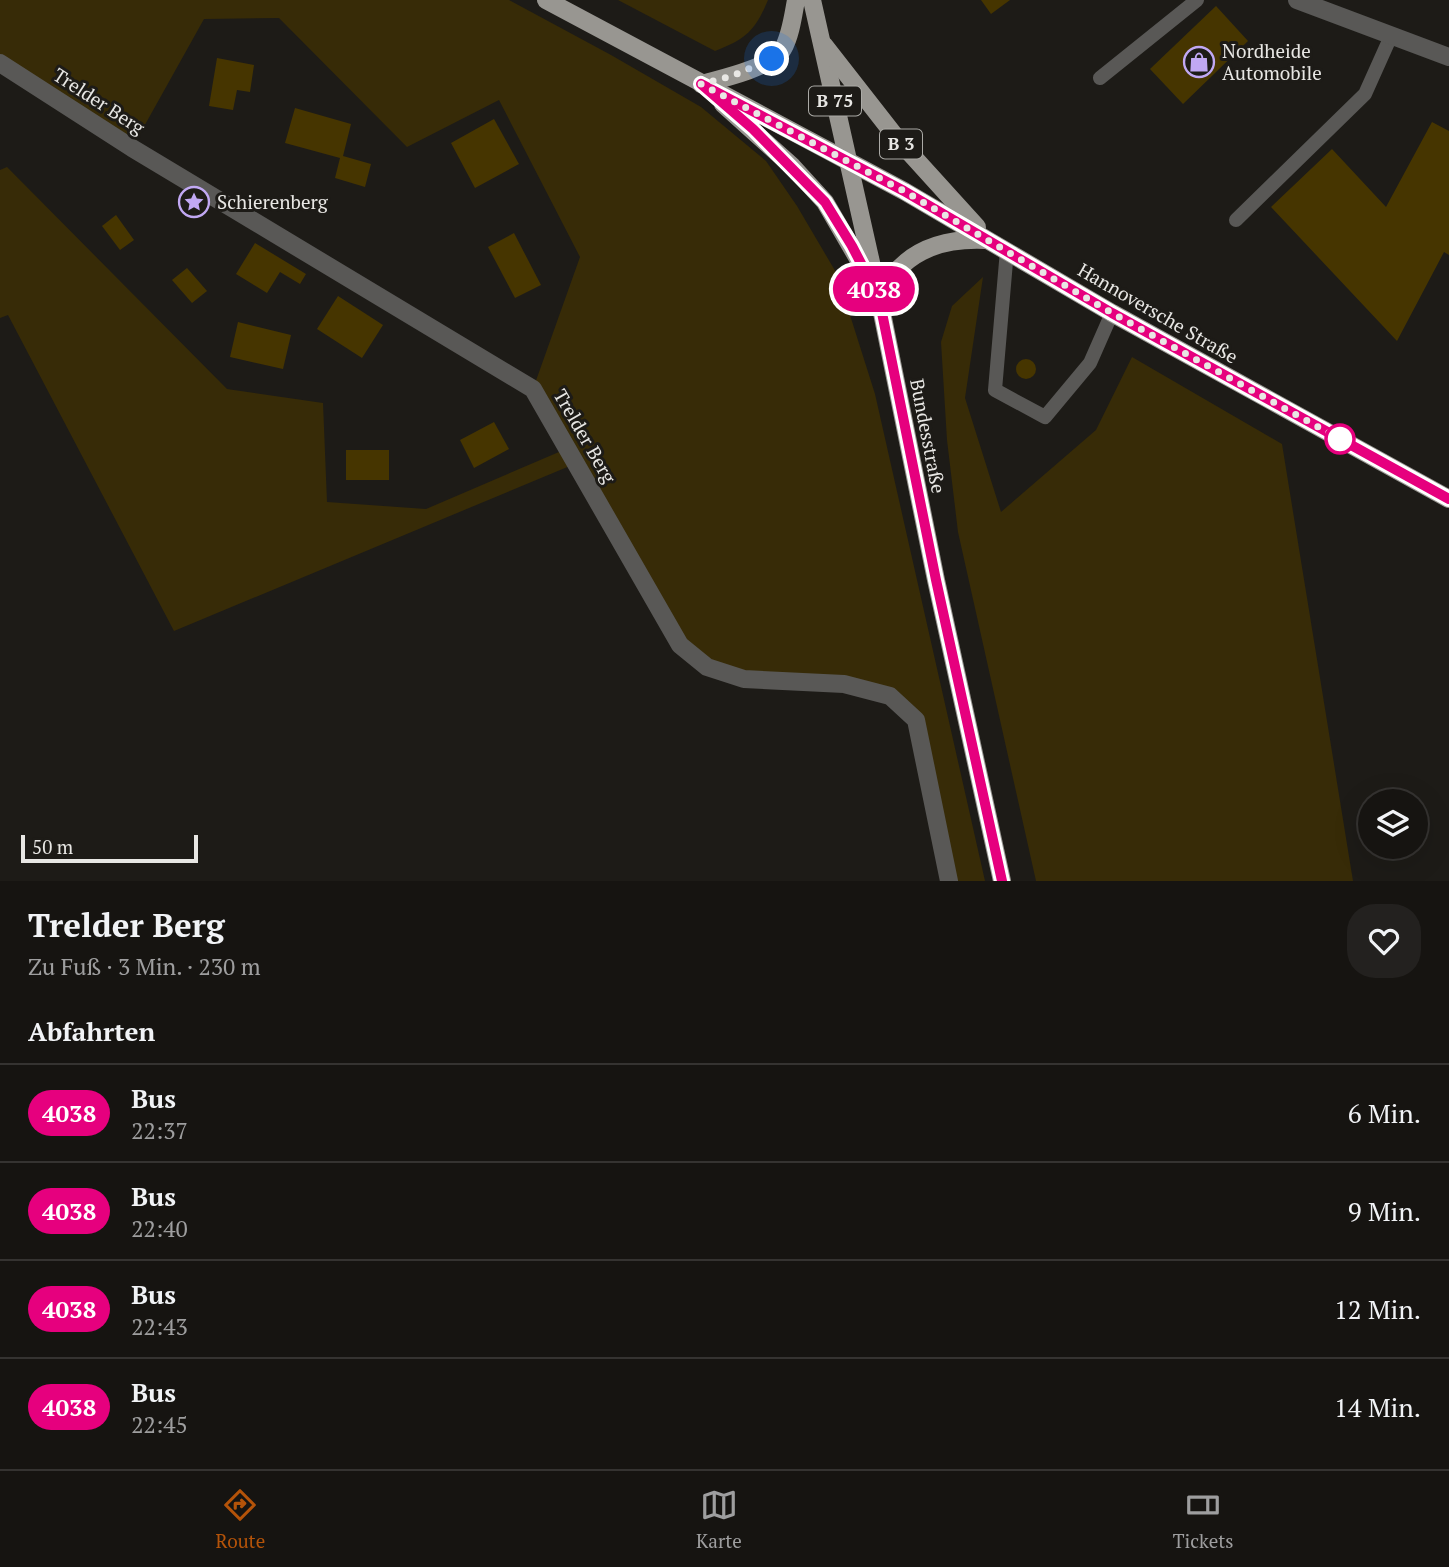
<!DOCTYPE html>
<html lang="de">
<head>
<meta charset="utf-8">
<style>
  :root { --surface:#161411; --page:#23211f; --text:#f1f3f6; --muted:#9e9e9f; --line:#353331; --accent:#b45309 }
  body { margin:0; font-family:"PT Serif",serif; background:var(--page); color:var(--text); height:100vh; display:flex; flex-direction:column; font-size:26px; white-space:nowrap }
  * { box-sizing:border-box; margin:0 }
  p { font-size:23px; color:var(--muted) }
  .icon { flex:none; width:38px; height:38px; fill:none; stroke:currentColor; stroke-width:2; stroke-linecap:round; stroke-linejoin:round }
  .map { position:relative; height:881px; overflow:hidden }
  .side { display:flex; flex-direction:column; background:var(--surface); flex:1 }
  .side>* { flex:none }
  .badge { padding:0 14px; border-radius:23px; font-size:24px; line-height:46px }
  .tools { position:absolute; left:1358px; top:789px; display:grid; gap:14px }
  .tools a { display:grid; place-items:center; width:70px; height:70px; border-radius:50%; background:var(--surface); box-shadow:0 7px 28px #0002,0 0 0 2px var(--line); font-size:35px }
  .scale { position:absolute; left:21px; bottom:18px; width:177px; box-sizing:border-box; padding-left:7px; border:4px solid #e8e7e4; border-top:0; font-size:19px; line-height:24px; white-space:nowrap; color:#e8e7e4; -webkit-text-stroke:5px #1d1b17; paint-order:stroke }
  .you { position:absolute; width:35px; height:35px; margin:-18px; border:5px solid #fff; border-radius:50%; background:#1a73e8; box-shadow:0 0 0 10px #1a73e833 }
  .map>.badge { position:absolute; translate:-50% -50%; box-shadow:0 0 0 4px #fff }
  h2 { padding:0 28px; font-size:26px; line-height:63px }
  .round { display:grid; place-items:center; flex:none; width:74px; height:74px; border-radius:28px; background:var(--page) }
  .head { display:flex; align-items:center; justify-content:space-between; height:119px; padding:0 28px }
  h1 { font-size:33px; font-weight:700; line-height:52px }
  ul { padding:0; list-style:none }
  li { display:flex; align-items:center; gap:21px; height:98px; padding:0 28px; border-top:2px solid var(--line) }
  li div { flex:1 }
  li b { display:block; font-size:26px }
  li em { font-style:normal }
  li .badge { min-width:77px; font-weight:700; text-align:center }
  .tabs { display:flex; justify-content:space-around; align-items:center; height:98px; border-top:2px solid var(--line); background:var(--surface); font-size:19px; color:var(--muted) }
  .tabs a { display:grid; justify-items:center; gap:4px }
  .tabs .active { color:var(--accent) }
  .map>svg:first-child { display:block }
  .green { fill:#372b07 }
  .building { fill:#463500 }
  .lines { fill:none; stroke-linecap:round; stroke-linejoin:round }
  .service { stroke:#595856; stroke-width:14 }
  .minor { stroke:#595856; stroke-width:18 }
  .primary { stroke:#989691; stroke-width:18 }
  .line-casing { stroke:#fff; stroke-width:16 }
  .line { stroke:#e6007e; stroke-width:10 }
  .walk { stroke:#e8e7e4; stroke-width:7; stroke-dasharray:0 12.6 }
  .stop-dot { fill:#fff; stroke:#e6007e; stroke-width:3.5 }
  .labels { text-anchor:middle; stroke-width:6; stroke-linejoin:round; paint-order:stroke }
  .shield { fill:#1d1b17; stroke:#abaaa6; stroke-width:2 }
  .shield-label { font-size:18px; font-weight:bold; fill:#e8e7e4 }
  .poi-label { font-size:19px; fill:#e8e7e4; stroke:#1d1b17; text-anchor:start }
  .street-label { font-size:19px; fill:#e8e7e4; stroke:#1d1b17 }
</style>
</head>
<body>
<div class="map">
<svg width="1449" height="881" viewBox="0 0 1449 881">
  <rect width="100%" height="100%" fill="#1d1b17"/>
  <g class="green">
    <polygon points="0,0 509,0 611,55 701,107 766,161 797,206 837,274 875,394 985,881 949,881 916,720 890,696 744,679 680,645 577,463 174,631 8,315 0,318 0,170 7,167 227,389 323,403 327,502 426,509 566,449 533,389 580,257 499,100 407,147 279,18 204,19 132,148 0,63"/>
    <path d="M618,0H768C755,31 746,39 715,51Z"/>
    <polygon points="983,277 965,398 1001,512 1096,430 1132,357 1282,444 1353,881 1036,881 958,532 947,440 941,342 952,306"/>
  </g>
  <g class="building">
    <polygon points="981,0 1010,0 991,14"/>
    <polygon points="1216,6 1248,41 1183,104 1150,69"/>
    <polygon points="217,58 254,65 250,92 237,90 233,110 209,106"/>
    <polygon points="295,108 351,124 343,156 371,164 365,187 335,178 340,158 285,143"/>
    <polygon points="494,119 519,164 475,188 451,143"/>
    <polygon points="1432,122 1449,131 1449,255 1444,252 1397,341 1271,207 1332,149 1386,207"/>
    <polygon points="116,215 134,240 120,250 102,226"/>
    <polygon points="514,233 541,285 515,298 488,247"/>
    <polygon points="255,243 306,274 300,284 280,272 267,293 236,274"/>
    <polygon points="187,268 207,291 192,303 172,280"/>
    <polygon points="338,296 383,325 362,358 317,329"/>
    <polygon points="238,322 291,335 283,369 230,357"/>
    <circle cx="1026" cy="369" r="10"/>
    <polygon points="494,422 509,449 474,468 460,440"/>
    <rect x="346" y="450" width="43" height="30"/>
  </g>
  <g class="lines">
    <g class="service">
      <polyline points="1100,78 1197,0"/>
      <polyline points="1236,220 1365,94 1391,36"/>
      <polyline points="1007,250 995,390 1045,417 1090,363 1112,313"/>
    </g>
    <g class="minor">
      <polyline points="1297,0 1449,57"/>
      <polyline points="0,63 132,148 533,389 680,645 707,667 744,679 844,684 890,696 916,720 949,881"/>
    </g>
    <g class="primary">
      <polyline points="546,0 904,191 1112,313 1449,499"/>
      <polyline points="812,0 879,298 936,580 1002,881"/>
      <polyline points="824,45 899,141 977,227"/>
      <path d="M701,84C721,79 773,67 783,49C791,34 793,16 796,0"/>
      <polyline points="723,104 792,166 825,202 868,276"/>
      <path d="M879,298C900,253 937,238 985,240"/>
    </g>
  </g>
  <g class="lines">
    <g class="line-casing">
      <polyline id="line" points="1002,881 936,580 879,298 852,246 825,202 753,129 701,84 904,191 1112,313 1449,499"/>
    </g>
    <use href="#line" class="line"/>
    <polyline class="walk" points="772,59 732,76 701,84 904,191 1112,313 1340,439"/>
  </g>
  <defs>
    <g id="shop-ring" transform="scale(1.575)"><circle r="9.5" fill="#1d1b17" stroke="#c1a8f3" stroke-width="1.5"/><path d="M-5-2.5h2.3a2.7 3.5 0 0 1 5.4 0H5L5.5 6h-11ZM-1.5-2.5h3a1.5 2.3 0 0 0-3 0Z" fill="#c1a8f3"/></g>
    <g id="sight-ring" transform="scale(1.575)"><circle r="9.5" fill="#1d1b17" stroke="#c1a8f3" stroke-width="1.5"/><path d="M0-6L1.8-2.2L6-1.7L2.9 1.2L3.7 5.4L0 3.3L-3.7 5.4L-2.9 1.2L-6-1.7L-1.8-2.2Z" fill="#c1a8f3"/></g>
  </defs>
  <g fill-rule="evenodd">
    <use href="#shop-ring" x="1199" y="62"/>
    <use href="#sight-ring" x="194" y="202"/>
  </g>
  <circle class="stop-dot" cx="1340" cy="439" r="14"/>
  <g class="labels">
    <g class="shield">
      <rect x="809" y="86.5" width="52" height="29" rx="5"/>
      <rect x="880" y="129.5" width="42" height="29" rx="5"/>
    </g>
    <g class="shield-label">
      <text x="835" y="107">B 75</text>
      <text x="901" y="150">B 3</text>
    </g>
    <g class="poi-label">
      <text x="1222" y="58">Nordheide<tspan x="1222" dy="22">Automobile</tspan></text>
      <text x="217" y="209">Schierenberg</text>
    </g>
    <g class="street-label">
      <text transform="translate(99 101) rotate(33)" y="7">Trelder Berg</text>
      <text transform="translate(1158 313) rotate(30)" y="7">Hannoversche Straße</text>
      <text transform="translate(585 436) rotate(60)" y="7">Trelder Berg</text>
      <text transform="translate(928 436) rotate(79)" y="7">Bundesstraße</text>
    </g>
  </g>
</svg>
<div class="tools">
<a><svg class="icon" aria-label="layers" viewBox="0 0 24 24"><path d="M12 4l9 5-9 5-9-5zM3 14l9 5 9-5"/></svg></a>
</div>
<div class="scale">50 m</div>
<div class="you" style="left:772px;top:59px"></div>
<b class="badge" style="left:874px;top:289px;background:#e6007e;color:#fff">4038</b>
</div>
<section class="side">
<div class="head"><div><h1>Trelder Berg</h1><p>Zu Fuß · 3 Min. · 230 m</p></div><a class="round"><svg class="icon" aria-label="heart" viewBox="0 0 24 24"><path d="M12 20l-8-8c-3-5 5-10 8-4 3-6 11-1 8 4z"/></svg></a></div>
<h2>Abfahrten</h2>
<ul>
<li><span class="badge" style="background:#e6007e;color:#fff">4038</span><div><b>Bus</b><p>22:37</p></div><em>6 Min.</em></li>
<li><span class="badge" style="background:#e6007e;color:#fff">4038</span><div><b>Bus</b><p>22:40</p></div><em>9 Min.</em></li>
<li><span class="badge" style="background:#e6007e;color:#fff">4038</span><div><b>Bus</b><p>22:43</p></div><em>12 Min.</em></li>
<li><span class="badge" style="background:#e6007e;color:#fff">4038</span><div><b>Bus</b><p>22:45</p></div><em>14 Min.</em></li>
</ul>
</section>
<nav class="tabs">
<a class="active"><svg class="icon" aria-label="directions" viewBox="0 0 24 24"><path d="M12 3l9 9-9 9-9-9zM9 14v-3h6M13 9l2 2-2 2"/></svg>Route</a>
<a><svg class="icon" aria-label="map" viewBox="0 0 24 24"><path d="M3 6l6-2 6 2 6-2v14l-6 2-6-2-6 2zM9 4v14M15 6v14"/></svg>Karte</a>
<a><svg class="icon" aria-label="tickets" viewBox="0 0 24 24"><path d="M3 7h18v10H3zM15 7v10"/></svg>Tickets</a>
</nav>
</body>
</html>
